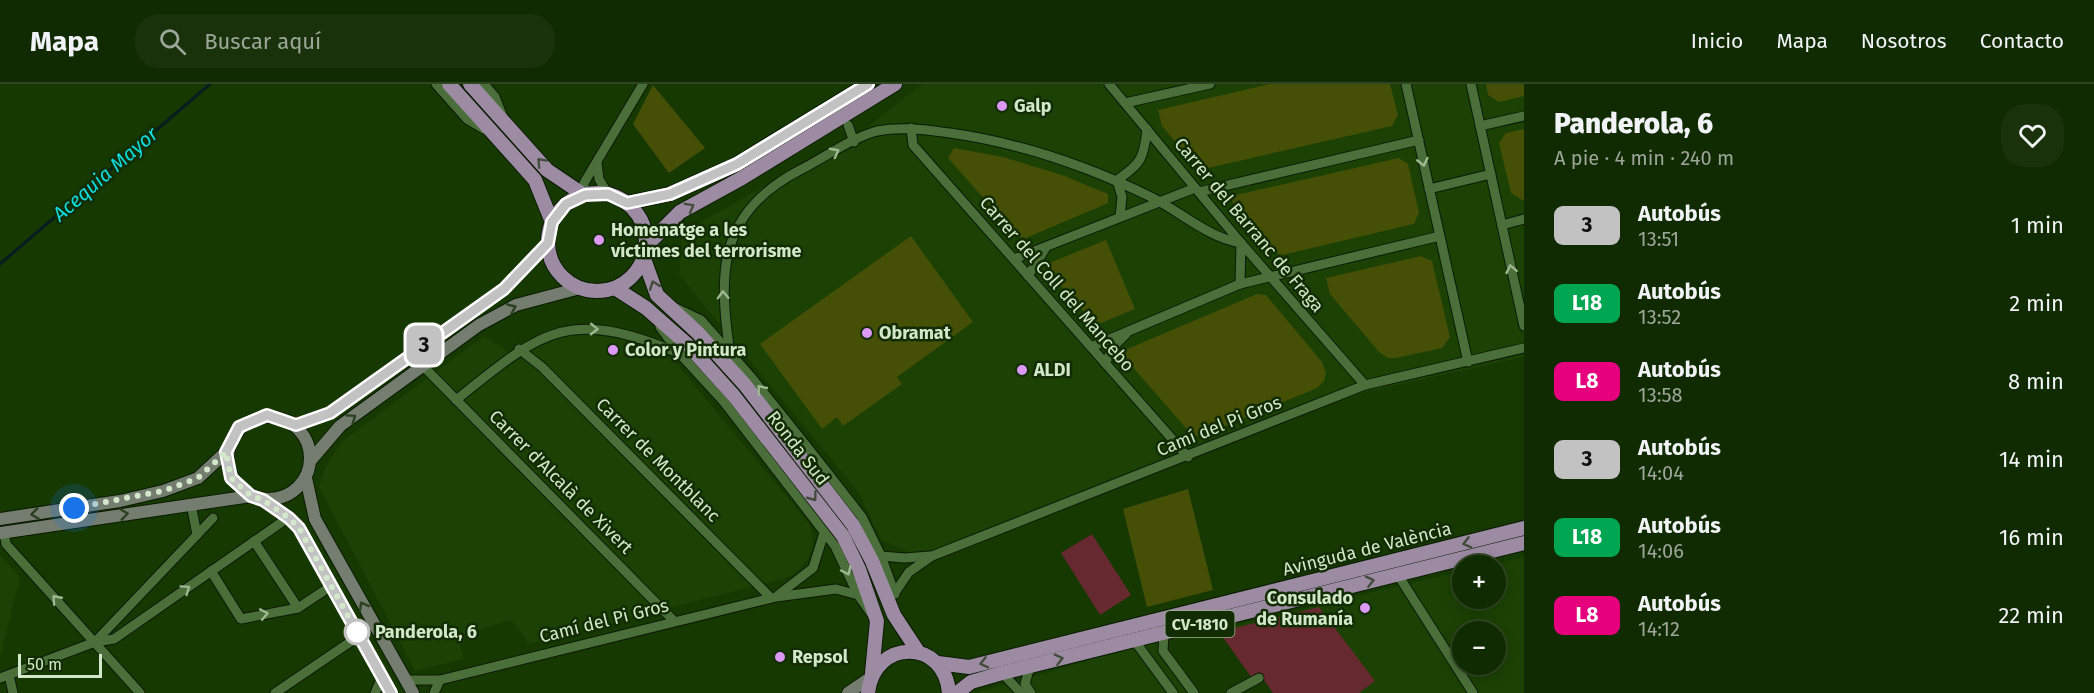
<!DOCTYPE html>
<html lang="es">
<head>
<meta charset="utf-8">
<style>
  :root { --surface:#102a01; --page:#19320b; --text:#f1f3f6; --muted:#9ca799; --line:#304623 }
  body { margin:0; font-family:"Fira Sans",sans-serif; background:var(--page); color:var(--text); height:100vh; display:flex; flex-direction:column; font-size:22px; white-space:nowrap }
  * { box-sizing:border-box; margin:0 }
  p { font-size:20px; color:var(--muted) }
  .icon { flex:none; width:33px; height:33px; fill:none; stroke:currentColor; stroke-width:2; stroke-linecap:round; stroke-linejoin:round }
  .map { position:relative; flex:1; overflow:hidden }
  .sheet { display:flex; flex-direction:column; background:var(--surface); width:570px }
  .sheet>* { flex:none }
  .badge { padding:0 12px; border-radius:9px; font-size:21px; line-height:39px }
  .buttons { position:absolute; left:1452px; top:471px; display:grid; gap:12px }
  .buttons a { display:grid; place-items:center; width:54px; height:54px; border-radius:50%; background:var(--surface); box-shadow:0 3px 15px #0003,0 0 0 2px var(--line); font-size:30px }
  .scale { position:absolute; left:18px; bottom:15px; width:84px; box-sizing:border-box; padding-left:6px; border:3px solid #d3e8ca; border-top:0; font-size:16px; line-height:21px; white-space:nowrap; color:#d3e8ca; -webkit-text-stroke:4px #122c04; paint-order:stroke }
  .you { position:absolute; width:30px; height:30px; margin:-15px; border:4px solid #fff; border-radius:50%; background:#1a73e8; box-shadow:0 0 0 9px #1a73e833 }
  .map>.badge { position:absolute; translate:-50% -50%; box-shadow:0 0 0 3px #fff }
  .round { display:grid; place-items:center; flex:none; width:63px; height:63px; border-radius:24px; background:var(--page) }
  .overview { display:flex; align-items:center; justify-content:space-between; height:102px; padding:0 30px }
  h1 { font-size:28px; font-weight:800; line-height:45px }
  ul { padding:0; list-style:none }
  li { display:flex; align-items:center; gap:18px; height:78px; padding:0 30px }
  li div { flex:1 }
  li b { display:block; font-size:22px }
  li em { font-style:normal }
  li .badge { min-width:66px; font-weight:700; text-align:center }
  header { display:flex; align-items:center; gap:36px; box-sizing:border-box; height:84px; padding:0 30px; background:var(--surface); border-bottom:2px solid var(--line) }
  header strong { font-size:28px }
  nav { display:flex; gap:33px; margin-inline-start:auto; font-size:21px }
  .search { width:420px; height:54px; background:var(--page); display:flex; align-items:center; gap:15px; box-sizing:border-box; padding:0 21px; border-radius:24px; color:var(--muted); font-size:22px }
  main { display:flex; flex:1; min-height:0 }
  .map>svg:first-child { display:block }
  .built { fill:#1b4104; fill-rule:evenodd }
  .green { fill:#66292f }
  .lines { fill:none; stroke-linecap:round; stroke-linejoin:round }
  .stream { stroke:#071e1e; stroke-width:3 }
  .building { fill:#464f06 }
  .street-casing { stroke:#0a1c02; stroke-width:11 }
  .secondary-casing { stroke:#0a1c02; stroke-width:14 }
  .primary-casing { stroke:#0a1c02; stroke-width:16 }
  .street { stroke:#4b6f3b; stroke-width:9 }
  .secondary { stroke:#747d6f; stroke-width:12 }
  .primary { stroke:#9d8ba3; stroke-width:14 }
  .oneway { stroke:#9db891 }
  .oneway2 { stroke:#434d3c }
  .oneway3 { stroke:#2a401f }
  .line-casing { stroke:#fff; stroke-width:14 }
  .line { stroke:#c2c2c2; stroke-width:9 }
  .walk { stroke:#d3e8ca; stroke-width:6; stroke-dasharray:0 10.8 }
  .poi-dot { fill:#dc99f4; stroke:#122c04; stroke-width:2 }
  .stop-dot { fill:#fff; stroke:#c2c2c2; stroke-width:3 }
  .labels { text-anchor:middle; stroke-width:5; stroke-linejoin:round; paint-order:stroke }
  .shield { fill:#122c04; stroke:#99b08f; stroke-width:1.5 }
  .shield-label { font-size:16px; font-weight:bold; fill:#d3e8ca }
  .poi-label { font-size:18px; font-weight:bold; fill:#d3e8ca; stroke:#122c04; text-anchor:start }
  .street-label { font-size:18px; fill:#d3e8ca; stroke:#122c04 }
  .stop-label { font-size:18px; font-weight:bold; fill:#d3e8ca; stroke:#122c04; text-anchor:start }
  .water-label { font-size:20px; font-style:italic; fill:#0fdcdf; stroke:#122c04 }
</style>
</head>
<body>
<header>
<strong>Mapa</strong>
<div class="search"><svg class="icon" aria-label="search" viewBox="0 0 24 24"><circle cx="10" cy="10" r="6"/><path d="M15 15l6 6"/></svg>Buscar aquí</div>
<nav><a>Inicio</a><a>Mapa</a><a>Nosotros</a><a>Contacto</a></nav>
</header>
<main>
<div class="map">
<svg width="1524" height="609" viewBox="0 0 1524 609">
  <rect width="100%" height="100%" fill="#163801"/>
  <g class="built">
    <polygon points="922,0 1524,0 1524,273 1365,308 917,472 881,456 859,409 679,191 683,148 864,46"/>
    <polygon points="581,249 631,256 653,264 677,280 808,438 812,447 813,461 809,474 795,490 783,495 529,560 511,536 458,552 464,575 415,587 319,403 325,384 342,357 484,252 521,275 533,265 566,251"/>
    <polygon points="0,471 20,493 0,574"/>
    <path d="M1524,473V609H1279L1225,543L1462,487V514H1496V482L1487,481ZM1462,548H1496V580H1462Z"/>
    <polygon points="1157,557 1196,609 975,609"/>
  </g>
  <g class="green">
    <polygon points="1092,450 1131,511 1100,531 1061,469"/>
    <polygon points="1319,523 1375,597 1359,609 1273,609 1259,589 1252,594 1219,548"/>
  </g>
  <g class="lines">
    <polyline class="stream" points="0,180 210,0"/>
  </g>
  <g class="building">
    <polygon points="1270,0 1390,0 1398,31 1392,42 1208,84 1194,80 1162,42 1158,26"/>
    <polygon points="1486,0 1524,0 1524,12 1499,18 1488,11"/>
    <polygon points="653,1 705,64 669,89 633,40"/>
    <polygon points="1524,45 1524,116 1522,116 1511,109 1499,59 1506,49"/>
    <polygon points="954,64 1003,73 1062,91 1108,110 1108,119 1026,154 1017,152 948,74"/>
    <polygon points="1399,74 1408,80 1419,129 1414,140 1282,171 1267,165 1235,128 1231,112"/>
    <polygon points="911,152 973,238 897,293 902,300 843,342 837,333 822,345 760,260"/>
    <polygon points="1106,156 1135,225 1101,239 1093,238 1047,186 1047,180"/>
    <polygon points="1421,172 1432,177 1450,253 1442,264 1396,274 1388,274 1379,268 1330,210 1326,194"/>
    <polygon points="1257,210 1266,211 1322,278 1326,289 1324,297 1317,304 1201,352 1192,351 1123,272 1125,266"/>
    <polygon points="1188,405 1213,506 1147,523 1123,425"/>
  </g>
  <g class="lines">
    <g class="street-casing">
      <g id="street">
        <polyline points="436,0 467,35 484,45"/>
        <polyline points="484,0 495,13 502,31"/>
        <polyline points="1109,0 1241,159 1365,301"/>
        <polyline points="1406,0 1468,278"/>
        <polyline points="1471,0 1524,242"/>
        <polyline points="1125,19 1210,0"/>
        <polyline points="848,41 854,58"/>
        <polyline points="1480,42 1524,32"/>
        <polyline points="911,44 913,61 1188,373"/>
        <polyline points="597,79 599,95 608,110"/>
        <polyline points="1429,105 1491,90"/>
        <polyline points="1199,108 1419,56"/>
        <polyline points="584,111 584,99 643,0"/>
        <path d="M1120,133L1122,113L1117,96C1141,80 1144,74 1147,45"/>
        <polyline points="1502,141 1524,135"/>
        <polyline points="1014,175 1195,104"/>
        <polyline points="1028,192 1045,165"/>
        <polyline points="1240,200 1241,159"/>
        <polyline points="676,224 701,236 752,294 816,374 862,433 881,472 895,510"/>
        <polyline points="660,243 680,270 724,318 835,462 858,511 870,528"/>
        <polyline points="1091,263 1240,200 1440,152"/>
        <polyline points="519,265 542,283 771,514"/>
        <path d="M730,269C718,188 718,129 800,86C824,74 851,54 877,47C902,42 926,46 950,49C1021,59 1088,82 1153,114C1182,129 1209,154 1241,159"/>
        <polyline points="1105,279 1115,261 1126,250"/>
        <polyline points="424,283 674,537"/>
        <path d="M456,316C543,246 568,223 678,269"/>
        <polyline points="191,420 197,451"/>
        <polyline points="4,448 6,460 140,609"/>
        <polyline points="254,457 298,524"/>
        <polyline points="881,472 905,474 930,472"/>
        <polyline points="211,487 241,535 298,524 331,502"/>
        <polyline points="1398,491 1473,609"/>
        <polyline points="896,507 909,488 932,472 1365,301 1524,264"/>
        <polyline points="778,511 813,484 824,449"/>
        <polyline points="1164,549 1163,567 1194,609"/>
        <polyline points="1134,556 1173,609"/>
        <polyline points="95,558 213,434"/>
        <polyline points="1030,582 1025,600 1031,609"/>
        <polyline points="1002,589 1021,609"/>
        <polyline points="9,591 13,609"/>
        <polyline points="0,594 95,558 114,555 289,433"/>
        <polyline points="405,596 440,596 776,513 836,505 858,511"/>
        <polyline points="275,609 359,552"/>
        <polyline points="375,609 382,593"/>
        <polyline points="434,609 440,596"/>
        <polyline points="1231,609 1259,594"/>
      </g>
    </g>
    <g class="secondary-casing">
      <g id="secondary">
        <circle cx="269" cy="374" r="41"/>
        <polyline points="296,341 330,329 504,205 548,159"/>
        <polyline points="311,376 340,342 479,241 516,221 580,204"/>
        <polyline points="306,394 315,435 413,609"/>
        <polyline points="263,416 289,433 299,444 391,609"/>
        <polyline points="0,435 120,417 163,407 198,394 226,368"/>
        <polyline points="0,449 251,412"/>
        <polyline points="848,609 870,594"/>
      </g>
    </g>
    <g class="primary-casing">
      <g id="primary">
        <polyline points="449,0 535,96 552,138"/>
        <polyline points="470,0 547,86 584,111"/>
        <circle cx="597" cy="158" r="49"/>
        <polyline points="627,119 670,110 737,80 868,0"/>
        <polyline points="647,161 680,128 742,94 895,0"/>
        <polyline points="644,175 657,211 698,249 745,301 853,441 872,477 894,531 919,569"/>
        <polyline points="615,204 646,224 688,261 734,312 843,452 859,485 877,537 872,589"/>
        <polyline points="938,579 969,583 1524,444"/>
        <path d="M868,609C874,554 945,554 949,609"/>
        <polyline points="957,609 971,598 1002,589 1524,459"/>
      </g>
    </g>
    <use href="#street" class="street"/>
    <use href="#secondary" class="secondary"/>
    <use href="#primary" class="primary"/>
  </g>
  <defs><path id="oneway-chevron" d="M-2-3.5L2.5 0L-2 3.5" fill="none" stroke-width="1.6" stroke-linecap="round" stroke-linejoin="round" transform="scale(1.5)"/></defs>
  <g class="oneway">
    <use href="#oneway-chevron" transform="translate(835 68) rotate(-28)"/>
    <use href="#oneway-chevron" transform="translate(1423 78) rotate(77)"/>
    <use href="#oneway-chevron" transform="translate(1511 185) rotate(-102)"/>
    <use href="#oneway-chevron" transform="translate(723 211) rotate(-92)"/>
    <use href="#oneway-chevron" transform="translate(594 245) rotate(1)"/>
    <use href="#oneway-chevron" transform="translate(761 305) rotate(-129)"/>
    <use href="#oneway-chevron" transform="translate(847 487) rotate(65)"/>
    <use href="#oneway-chevron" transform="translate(186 505) rotate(-35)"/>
    <use href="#oneway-chevron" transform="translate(56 515) rotate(-132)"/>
    <use href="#oneway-chevron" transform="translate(264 530) rotate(-11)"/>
  </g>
  <g class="oneway2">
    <use href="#oneway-chevron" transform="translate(541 78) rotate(-133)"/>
    <use href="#oneway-chevron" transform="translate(690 123) rotate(-29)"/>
    <use href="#oneway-chevron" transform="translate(654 201) rotate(-110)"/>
    <use href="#oneway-chevron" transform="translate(813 413) rotate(53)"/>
    <use href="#oneway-chevron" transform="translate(1467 459) rotate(166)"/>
    <use href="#oneway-chevron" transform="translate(1370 497) rotate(-14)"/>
    <use href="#oneway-chevron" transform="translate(1059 575) rotate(-14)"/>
    <use href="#oneway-chevron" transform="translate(984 579) rotate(166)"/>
  </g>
  <g class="oneway3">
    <use href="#oneway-chevron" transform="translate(512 224) rotate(-24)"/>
    <use href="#oneway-chevron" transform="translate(352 334) rotate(-35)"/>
    <use href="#oneway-chevron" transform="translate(35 430) rotate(172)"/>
    <use href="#oneway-chevron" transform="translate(124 430) rotate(-8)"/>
    <use href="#oneway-chevron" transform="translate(363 522) rotate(-119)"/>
  </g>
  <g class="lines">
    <g class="line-casing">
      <polyline id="line" points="391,609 299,444 289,434 263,416 251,412 231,394 226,368 239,343 267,331 296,341 330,329 504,205 548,159 552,138 566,120 585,111 608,110 627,119 670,110 737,80 868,0"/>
    </g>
    <use href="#line" class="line"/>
    <polyline class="walk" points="74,424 163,407 198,394 226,368 231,394 251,412 263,416 289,434 299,444 359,552 357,548"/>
  </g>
  <g class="poi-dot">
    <circle cx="1002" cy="22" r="6"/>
    <circle cx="599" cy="156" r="6"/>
    <circle cx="867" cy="249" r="6"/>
    <circle cx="613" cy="266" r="6"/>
    <circle cx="1022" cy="286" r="6"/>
    <circle cx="1365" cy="524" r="6"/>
    <circle cx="780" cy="573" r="6"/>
  </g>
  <circle class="stop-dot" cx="357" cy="548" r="12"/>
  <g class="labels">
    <rect class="shield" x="1165.5" y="527" width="69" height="26" rx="4.5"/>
    <g class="shield-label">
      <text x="1200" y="546">CV-1810</text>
    </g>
    <g class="poi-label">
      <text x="1014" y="28">Galp</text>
      <text x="611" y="152">Homenatge a les<tspan x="611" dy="21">víctimes del terrorisme</tspan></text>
      <text x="879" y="255">Obramat</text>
      <text x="625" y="272">Color y Pintura</text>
      <text x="1034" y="292">ALDI</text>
      <text x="1353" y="520" text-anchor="end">Consulado<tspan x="1353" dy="21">de Rumanía</tspan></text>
      <text x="792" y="579">Repsol</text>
    </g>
    <g class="street-label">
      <text transform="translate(1249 141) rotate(50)" y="6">Carrer del Barranc de Fraga</text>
      <text transform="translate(1057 200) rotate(49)" y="6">Carrer del Coll del Mancebo</text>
      <text transform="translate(1219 342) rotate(-22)" y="6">Camí del Pi Gros</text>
      <text transform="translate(798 364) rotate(52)" y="6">Ronda Sud</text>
      <text transform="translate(658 376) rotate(45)" y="6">Carrer de Montblanc</text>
      <text transform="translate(561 398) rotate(45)" y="6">Carrer d'Alcalà de Xivert</text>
      <text transform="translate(1367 465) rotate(-14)" y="6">Avinguda de València</text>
      <text transform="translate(604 537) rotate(-14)" y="6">Camí del Pi Gros</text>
    </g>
    <g class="stop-label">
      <text x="375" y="554">Panderola, 6</text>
    </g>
    <g class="water-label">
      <text transform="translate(105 90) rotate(-41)" y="7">Acequia Mayor</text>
    </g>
  </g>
</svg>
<div class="buttons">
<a>+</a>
<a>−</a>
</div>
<div class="scale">50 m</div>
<div class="you" style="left:74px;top:424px"></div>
<b class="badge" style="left:424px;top:261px;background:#c2c2c2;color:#111">3</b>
</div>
<section class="sheet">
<div class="overview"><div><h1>Panderola, 6</h1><p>A pie · 4 min · 240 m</p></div><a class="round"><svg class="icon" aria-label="heart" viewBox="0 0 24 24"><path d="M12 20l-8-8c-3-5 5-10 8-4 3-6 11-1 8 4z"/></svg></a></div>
<ul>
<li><span class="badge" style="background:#c2c2c2;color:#111">3</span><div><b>Autobús</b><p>13:51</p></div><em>1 min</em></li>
<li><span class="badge" style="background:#00a651;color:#fff">L18</span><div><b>Autobús</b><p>13:52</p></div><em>2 min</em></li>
<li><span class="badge" style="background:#e6007e;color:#fff">L8</span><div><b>Autobús</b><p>13:58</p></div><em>8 min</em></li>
<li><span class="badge" style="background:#c2c2c2;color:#111">3</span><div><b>Autobús</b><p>14:04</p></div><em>14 min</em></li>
<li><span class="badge" style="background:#00a651;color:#fff">L18</span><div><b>Autobús</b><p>14:06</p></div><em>16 min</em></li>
<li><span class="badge" style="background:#e6007e;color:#fff">L8</span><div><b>Autobús</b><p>14:12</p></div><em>22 min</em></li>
</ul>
</section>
</main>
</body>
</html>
